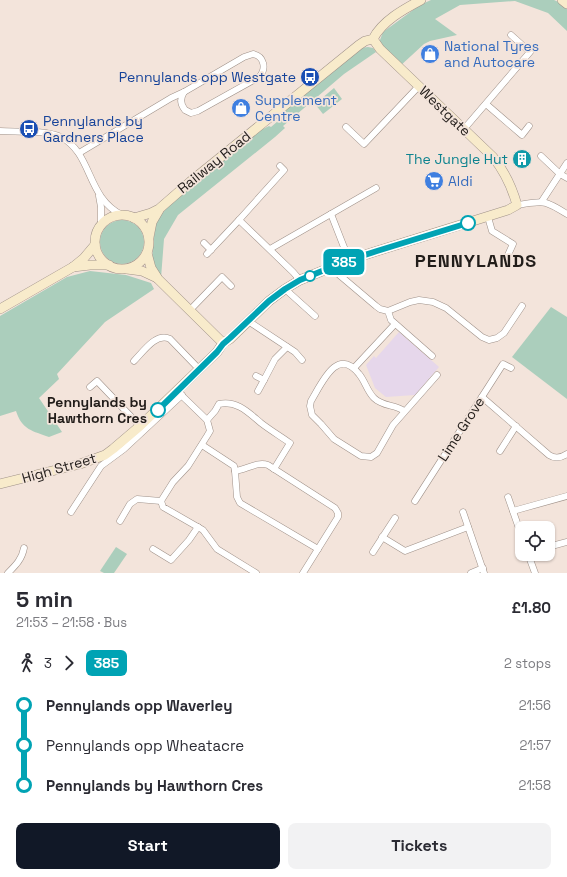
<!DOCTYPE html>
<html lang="en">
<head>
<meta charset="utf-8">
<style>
  :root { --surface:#fff; --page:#f2f2f3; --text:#2b2b33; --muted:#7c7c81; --accent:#111827 }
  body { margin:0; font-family:"Space Grotesk",sans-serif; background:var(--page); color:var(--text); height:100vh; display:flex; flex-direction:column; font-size:15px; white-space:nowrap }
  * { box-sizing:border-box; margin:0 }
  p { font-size:13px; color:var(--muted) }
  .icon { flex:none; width:22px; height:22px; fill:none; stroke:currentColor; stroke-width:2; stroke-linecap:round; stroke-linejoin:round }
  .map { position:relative; height:573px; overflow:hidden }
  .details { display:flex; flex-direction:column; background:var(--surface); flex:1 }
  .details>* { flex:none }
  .badge { padding:0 8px; border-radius:6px; font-size:14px; line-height:26px }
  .fabs { position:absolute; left:515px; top:521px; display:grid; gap:8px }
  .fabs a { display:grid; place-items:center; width:40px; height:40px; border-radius:8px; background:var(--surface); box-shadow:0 1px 3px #0004; font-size:20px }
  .map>.badge { position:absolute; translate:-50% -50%; box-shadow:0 0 0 2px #fff }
  .legs { display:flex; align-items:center; gap:6px; height:44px; padding:0 16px; font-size:13px }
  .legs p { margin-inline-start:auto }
  .summary { display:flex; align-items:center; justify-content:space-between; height:68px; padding:0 16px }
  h1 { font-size:22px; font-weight:700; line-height:30px }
  .cta { display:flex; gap:8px; margin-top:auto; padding:8px 16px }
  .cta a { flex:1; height:46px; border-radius:8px; background:var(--accent); color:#fff; font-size:16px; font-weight:700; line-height:46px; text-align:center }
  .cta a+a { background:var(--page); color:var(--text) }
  ul { padding:0 16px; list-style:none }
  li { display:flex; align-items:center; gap:14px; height:40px; font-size:15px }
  li i { display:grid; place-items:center; width:6px; height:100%; margin:0 5px; background:currentColor }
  li i::after { content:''; width:10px; height:10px; margin:-5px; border:3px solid; border-radius:50%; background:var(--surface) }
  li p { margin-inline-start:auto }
  li:first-child i { background:linear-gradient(#0000 50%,currentColor 0) }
  li:last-child i { background:linear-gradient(currentColor 50%,#0000 0) }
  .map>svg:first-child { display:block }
  .education { fill:#e6d7eb }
  .green { fill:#abcebc }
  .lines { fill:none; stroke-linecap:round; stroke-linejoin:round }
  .street-casing { stroke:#9f9189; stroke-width:7 }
  .secondary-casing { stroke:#9f9189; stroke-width:10 }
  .street { stroke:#fff; stroke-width:6 }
  .secondary { stroke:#f8ebcb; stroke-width:9 }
  .line-1-casing { stroke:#fff; stroke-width:9 }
  .line-1 { stroke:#00a3b4; stroke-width:6 }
  .stop-1-dot { fill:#fff; stroke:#00a3b4; stroke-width:2 }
  .labels { text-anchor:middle; stroke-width:3.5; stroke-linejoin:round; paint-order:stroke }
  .shop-label { font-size:14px; fill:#366cbe; stroke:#f3e4db; text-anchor:start }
  .transit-label { font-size:14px; fill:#164399; stroke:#f3e4db; text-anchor:end }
  .street-label { font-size:14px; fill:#221d1a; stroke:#f3e4db }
  .culture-label { font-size:14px; fill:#0d838f; stroke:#f3e4db; text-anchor:end }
  .stop-label { font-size:14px; font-weight:bold; fill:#221d1a; stroke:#f3e4db; text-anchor:end }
  .district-label { font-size:18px; font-weight:bold; letter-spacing:1px; fill:#221d1a; stroke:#f3e4db }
</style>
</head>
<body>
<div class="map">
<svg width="567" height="573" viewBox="0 0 567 573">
  <rect width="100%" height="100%" fill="#f3e4db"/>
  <polygon class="education" points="399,332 439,367 415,395 386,397 375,388 366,365 374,356 376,358"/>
  <g class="green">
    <polygon points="431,0 554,0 567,6 567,31 548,13 515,1 460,5 435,19 457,35 430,41 424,44 399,67 380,49 380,40 383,32 420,5"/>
    <polygon points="368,47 373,48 376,52 344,74 283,126 285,128 275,137 178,215 164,239 161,278 155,272 152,259 155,226 159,217 176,198 255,133 269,126 271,127 278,121 277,119 290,106 361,48"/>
    <polygon points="334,88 342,99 323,114 315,104"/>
    <circle cx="122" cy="242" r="22"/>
    <path d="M90,271L126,275L151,283L154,289L105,322L57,374L59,379L39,398L62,432L49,437C33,431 22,430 16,411L0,416V316L67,277Z"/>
    <polygon points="551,307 567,317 567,399 512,357"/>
    <polygon points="116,547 127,554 114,573 104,573 100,571"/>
  </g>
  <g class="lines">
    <g class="street-casing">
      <g id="street">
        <path d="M253,54C264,56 267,69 259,77L198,111L191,113L185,110C180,104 180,98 184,92L244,57Z"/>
        <polyline points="486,104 522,135 529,126"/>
        <polyline points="346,127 364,144 419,86"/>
        <polyline points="464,129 530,52 511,35"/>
        <path d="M0,131C18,132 45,130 61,137C93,154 86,197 122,215"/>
        <polyline points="79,153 171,98 184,92"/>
        <polyline points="541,156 560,174 567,178"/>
        <polyline points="99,196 101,207 101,225"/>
        <polyline points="542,201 567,163"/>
        <path d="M517,205C544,201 543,199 567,214"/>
        <polyline points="331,214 349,260"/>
        <polyline points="488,217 492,231 513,244 508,255"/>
        <polyline points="239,220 293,272 300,280"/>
        <polyline points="204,243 211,250"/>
        <polyline points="270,249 376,188"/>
        <polyline points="207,254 239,220 284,170 280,166"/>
        <polyline points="334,266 337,273 376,306 380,309 388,311 391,320 432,356"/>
        <polyline points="285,289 315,316"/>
        <polyline points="190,310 222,277 231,286"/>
        <polyline points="388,311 410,302 419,300 433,302 446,308 482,337 489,340 497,338 504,333 522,306"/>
        <polyline points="248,321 295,352 302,360"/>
        <path d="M134,361C143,352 156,332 170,339L199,369"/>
        <polyline points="354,368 395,324"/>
        <polyline points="256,376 264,380 275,359 287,347"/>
        <polyline points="90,387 97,381 140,426"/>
        <polyline points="258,391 264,380"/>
        <path d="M482,397L549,455C555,459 561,458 567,454"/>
        <path d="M404,411C395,404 383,407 374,398C367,391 365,381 359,374C337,346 322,383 311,401L310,406L312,415L321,424L334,439L361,456L371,457L377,453L393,425L437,375"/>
        <path d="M207,420L215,411L219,404C237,400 249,413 261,423C270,430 280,436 290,443L274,469"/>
        <path d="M202,445L231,464L234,466L235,471C246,470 257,461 268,465L335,508L338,513V517L303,573"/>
        <polyline points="500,451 516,426"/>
        <polyline points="235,471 237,497 240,503 318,549"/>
        <polyline points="508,497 522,537"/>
        <polyline points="161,501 163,507 203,530 217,549 256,573"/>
        <polyline points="415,501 503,364 511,368"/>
        <polyline points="513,511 567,496"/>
        <polyline points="71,512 101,466 124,449 182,395"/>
        <polyline points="463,512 484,573"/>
        <polyline points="120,521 130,504 137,499 161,501 173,482 188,466 207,436 210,431 207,420 177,391"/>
        <polyline points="382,537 405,551 468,527"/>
        <polyline points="548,547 567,542"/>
        <polyline points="153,549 171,560 189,540 198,527"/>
        <polyline points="373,552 395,518"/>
        <polyline points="528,554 535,573"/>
        <path d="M8,573C16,565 22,559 24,548"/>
        <polyline points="471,573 483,568"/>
      </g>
    </g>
    <g class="secondary-casing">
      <g id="secondary">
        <polyline points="562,0 567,4"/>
        <circle cx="122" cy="242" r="27"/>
        <path d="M134,218L151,213L159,209L190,182L359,45L365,41L373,39C382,21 404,9 421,0"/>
        <polyline points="149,237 152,222 159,210"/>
        <polyline points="147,253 151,268 158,279 223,343"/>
        <polyline points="73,267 90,265 109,265"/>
        <polyline points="127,269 142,271 157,278"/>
        <polyline points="0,309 73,267 84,258 95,245"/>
        <path d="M0,484L80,464L105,455L113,449L140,426L217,352L223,343L230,339L269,301L285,289L300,280L349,260L377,251L508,210L517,205C512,187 505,172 493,157L380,49L373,39"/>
      </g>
    </g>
    <use href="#street" class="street"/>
    <use href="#secondary" class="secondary"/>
  </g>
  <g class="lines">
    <g class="line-1-casing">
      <polyline id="line-1" points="158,410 217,352 223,344 230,338 269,301 285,289 300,280 349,260 377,251 468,223"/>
    </g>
    <use href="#line-1" class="line-1"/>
  </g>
  <defs>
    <g id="shop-disc" transform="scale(1)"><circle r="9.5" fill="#3f7fe0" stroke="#f3e4db"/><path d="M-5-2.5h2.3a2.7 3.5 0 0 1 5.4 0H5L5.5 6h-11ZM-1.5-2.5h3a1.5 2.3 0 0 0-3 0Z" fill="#fff"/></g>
    <g id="bus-disc" transform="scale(1)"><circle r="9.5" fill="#1a4fb4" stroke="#f3e4db"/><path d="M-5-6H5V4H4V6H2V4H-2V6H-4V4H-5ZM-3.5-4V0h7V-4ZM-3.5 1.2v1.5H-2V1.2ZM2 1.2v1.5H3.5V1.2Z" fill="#fff"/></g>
    <g id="building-disc" transform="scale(1)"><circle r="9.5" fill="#0f9aa8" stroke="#f3e4db"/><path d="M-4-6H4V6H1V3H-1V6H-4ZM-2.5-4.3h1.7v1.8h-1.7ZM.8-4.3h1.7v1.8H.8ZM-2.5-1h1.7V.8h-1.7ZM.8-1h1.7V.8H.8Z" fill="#fff"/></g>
    <g id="supermarket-disc" transform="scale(1)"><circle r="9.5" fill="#3f7fe0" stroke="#f3e4db"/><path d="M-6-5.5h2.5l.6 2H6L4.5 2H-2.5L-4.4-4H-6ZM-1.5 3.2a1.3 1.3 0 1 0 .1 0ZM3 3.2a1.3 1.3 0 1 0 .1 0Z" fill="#fff"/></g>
  </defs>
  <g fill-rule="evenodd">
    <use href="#shop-disc" x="430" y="54"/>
    <use href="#bus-disc" x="310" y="77"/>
    <use href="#shop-disc" x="241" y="108"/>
    <use href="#bus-disc" x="29" y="129"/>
    <use href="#building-disc" x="522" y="159"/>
    <use href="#supermarket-disc" x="434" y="181"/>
  </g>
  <g class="stop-1-dot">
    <circle cx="468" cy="223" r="7"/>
    <circle cx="310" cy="276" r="5"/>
    <circle cx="158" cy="410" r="7"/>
  </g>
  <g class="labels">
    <g class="shop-label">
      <text x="444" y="51">National Tyres<tspan x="444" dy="16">and Autocare</tspan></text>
      <text x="255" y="105">Supplement<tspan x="255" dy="16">Centre</tspan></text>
      <text x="448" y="186">Aldi</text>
    </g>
    <g class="transit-label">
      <text x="296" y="82">Pennylands opp Westgate</text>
      <text x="43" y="126" text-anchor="start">Pennylands by<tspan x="43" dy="16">Gardners Place</tspan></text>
    </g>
    <g class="street-label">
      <text transform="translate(445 111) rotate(44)" y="5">Westgate</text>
      <text transform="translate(214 162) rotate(-39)" y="5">Railway Road</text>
      <text transform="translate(461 429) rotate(-57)" y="5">Lime Grove</text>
      <text transform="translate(59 468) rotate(-16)" y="5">High Street</text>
    </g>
    <g class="culture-label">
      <text x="508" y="164">The Jungle Hut</text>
    </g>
    <g class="stop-label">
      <text x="147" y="407">Pennylands by<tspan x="147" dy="16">Hawthorn Cres</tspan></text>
    </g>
    <g class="district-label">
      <text x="476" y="267">PENNYLANDS</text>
    </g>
  </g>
</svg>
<div class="fabs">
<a><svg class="icon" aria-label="locate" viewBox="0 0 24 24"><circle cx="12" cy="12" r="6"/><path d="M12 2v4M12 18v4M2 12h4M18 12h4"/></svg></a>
</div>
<b class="badge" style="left:344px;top:262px;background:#00a3b4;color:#fff">385</b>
</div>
<section class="details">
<div class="summary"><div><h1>5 min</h1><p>21:53 – 21:58 · Bus</p></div><b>£1.80</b></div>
<div class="legs"><svg class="icon" aria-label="walk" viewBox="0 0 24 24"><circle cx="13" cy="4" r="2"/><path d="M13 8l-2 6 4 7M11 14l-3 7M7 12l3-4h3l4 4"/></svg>3<svg class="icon" aria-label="forward" viewBox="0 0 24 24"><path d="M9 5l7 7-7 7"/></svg><b class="badge" style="background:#00a3b4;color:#fff">385</b><p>2 stops</p></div>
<ul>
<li><i style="color:#00a3b4"></i><b>Pennylands opp Waverley</b><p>21:56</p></li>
<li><i style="color:#00a3b4"></i><span>Pennylands opp Wheatacre</span><p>21:57</p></li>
<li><i style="color:#00a3b4"></i><b>Pennylands by Hawthorn Cres</b><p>21:58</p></li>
</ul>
<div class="cta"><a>Start</a><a>Tickets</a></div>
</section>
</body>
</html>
